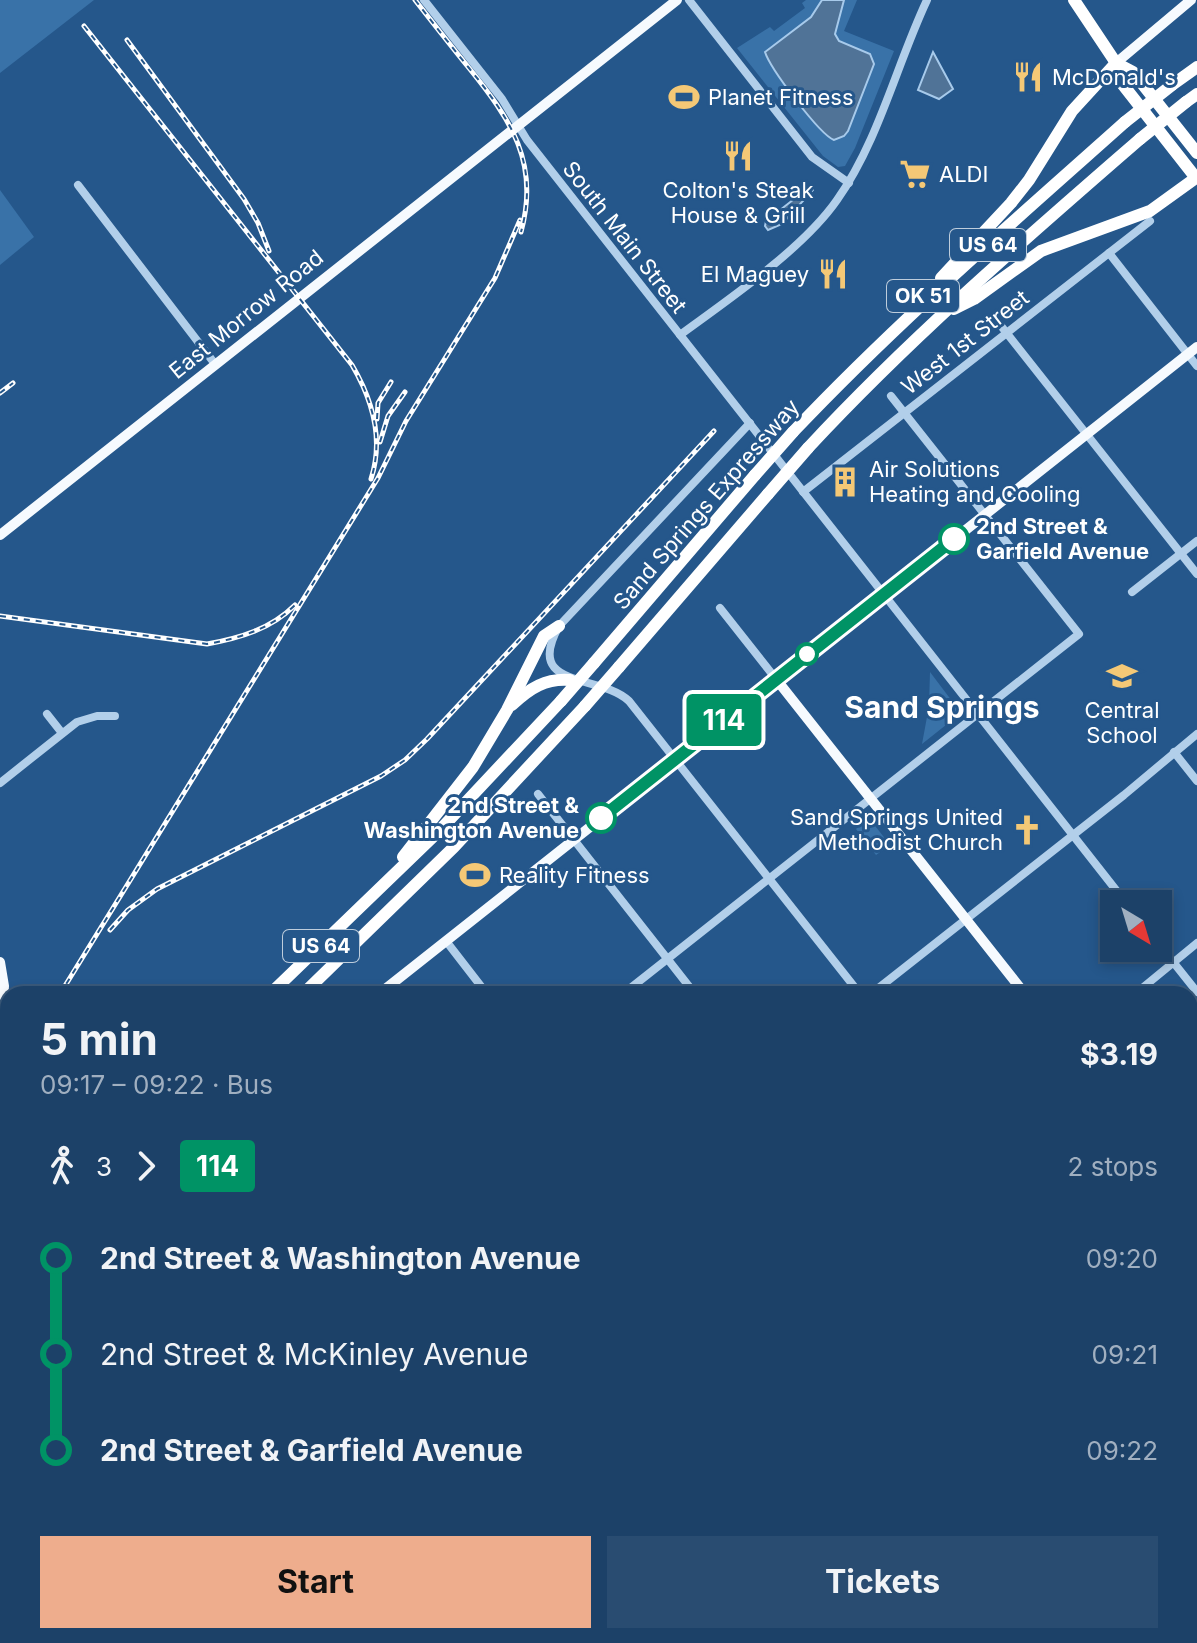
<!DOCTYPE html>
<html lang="en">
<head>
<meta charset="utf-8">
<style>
  :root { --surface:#1c4168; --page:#294c71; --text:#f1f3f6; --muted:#a0afc0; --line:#3a5a7c; --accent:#eead8d }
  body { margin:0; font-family:Inter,sans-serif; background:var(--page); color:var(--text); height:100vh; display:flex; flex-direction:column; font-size:30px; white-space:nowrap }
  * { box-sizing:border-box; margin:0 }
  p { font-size:26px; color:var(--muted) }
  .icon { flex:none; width:44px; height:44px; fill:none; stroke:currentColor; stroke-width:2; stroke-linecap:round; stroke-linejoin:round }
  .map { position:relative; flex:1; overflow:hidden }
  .panel { position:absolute; left:0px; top:986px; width:1198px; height:658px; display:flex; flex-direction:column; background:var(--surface); border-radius:24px 24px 0 0; box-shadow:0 4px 12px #0003,0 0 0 2px var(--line) }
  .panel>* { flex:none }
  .badge { padding:0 16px; border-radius:6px; font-size:28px; line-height:52px }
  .needle { width:52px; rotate:142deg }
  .buttons { position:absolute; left:1100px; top:890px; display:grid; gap:16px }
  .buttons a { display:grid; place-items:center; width:72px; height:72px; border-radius:0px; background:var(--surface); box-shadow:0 4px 12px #0003,0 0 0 2px var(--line); font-size:40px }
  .map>.badge { position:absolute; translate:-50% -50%; box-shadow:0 0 0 4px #fff }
  .legs { display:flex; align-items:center; gap:12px; height:88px; padding:0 40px; font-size:26px }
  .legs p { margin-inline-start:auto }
  .overview { display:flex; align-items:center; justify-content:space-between; height:136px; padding:0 40px }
  h1 { font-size:44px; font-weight:700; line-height:60px }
  .button { display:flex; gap:16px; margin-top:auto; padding:16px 40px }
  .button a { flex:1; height:92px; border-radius:0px; background:var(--accent); color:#111; font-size:32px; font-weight:700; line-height:92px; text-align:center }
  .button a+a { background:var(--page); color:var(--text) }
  ul { padding:0 40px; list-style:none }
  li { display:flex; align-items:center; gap:28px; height:96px; font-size:30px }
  li i { display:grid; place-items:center; width:12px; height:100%; margin:0 10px; background:currentColor }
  li i::after { content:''; width:20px; height:20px; margin:-10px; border:6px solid; border-radius:50%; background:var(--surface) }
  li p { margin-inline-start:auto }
  li:first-child i { background:linear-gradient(#0000 50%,currentColor 0) }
  li:last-child i { background:linear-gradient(currentColor 50%,#0000 0) }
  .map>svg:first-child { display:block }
  .green { fill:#3972a8 }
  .water { fill:#507397; stroke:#a7caeb; stroke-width:2 }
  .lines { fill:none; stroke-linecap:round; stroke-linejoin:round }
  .minor { stroke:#b2cfea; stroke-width:8 }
  .major { stroke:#f6fafe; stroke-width:10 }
  .highway { stroke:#fff; stroke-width:12 }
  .rail-casing { stroke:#fff; stroke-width:5 }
  .rail { stroke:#25578b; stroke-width:2; stroke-dasharray:6; stroke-linecap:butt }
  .highway-bridge { stroke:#fff; stroke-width:12 }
  .line-1-casing { stroke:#fff; stroke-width:18 }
  .line-1 { stroke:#009365; stroke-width:12 }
  .stop-1-dot { fill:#fff; stroke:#009365; stroke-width:4 }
  .labels { text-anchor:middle; stroke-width:6; stroke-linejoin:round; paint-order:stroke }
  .shield { fill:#25578b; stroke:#becddc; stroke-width:2 }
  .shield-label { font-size:20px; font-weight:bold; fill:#fff }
  .poi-label { font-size:22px; fill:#fff; stroke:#25578b; text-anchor:start }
  .street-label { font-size:22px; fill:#fff; stroke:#25578b }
  .stop-label { font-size:22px; font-weight:bold; fill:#fff; stroke:#25578b; text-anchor:start }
  .district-label { font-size:30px; font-weight:bold; fill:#fff; stroke:#25578b }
</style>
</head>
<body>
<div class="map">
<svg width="1197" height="1643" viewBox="0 0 1197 1643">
  <rect width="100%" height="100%" fill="#25578b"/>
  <g class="green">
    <polygon points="0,0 94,0 0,73"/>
    <polygon points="806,0 857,0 844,31 894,51 855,148 845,166 838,167 823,156 737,48 770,27 774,31 805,8 802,3"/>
    <polygon points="0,190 34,237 0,265"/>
    <polygon points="930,672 961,713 922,744 929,706"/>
    <polygon points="869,818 890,845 876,855 856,829"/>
    <polygon points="904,1636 1124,1636 1129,1643 909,1643"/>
  </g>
  <g class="water">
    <path d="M822,0H844L835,34L839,41L870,54L874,64L848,131L844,136L834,140C819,134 770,68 765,52L811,17Z"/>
    <polygon points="933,52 953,89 939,99 918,90"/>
    <polygon points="812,185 813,190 782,224 768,230 765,226 766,221"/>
  </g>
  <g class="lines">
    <g class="minor">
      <polyline points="424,0 502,99 527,140 1127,904"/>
      <polyline points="689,0 812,157 849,183"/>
      <polyline points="78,185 215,364"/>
      <polyline points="1109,253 1197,366"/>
      <polyline points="994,317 1197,574"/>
      <path d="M680,335C729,299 803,249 837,200C879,140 896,66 927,0"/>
      <path d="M750,423L559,626C523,690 599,673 629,701L860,994"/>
      <polyline points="803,492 1150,221"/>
      <polyline points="1132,592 1197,541"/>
      <polyline points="720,608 776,679"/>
      <polyline points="47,714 62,733"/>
      <polyline points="1174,752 1197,781"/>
      <polyline points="0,783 77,722 97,716 115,716"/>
      <polyline points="538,794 695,994"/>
      <polyline points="446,941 487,994"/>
      <polyline points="1158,943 1197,992"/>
      <polyline points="623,994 1079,634 891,396"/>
      <polyline points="871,994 1124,795 1197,734"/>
      <polyline points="1135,994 1197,943"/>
      <polyline points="1190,1157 1197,1151"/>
      <polyline points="1190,1361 1197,1355"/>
      <polyline points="1190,1413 1197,1422"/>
      <polyline points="1190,1540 1197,1534"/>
      <polyline points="1190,1619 1197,1629"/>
      <polyline points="87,1643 90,1636"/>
      <polyline points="450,1643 452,1636"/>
    </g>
    <g class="major">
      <polyline points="1116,63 1191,0"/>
      <polyline points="0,535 677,0"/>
      <polyline points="776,679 1025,994"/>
      <polyline points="0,962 4,986 0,1036"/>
      <polyline points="379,994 1197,347"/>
      <polyline points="1190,1202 1197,1211"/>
      <polyline points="560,1636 566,1643"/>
    </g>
    <g class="highway">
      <polyline points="1074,0 1116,63 1120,81 1196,178"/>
      <polyline points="1116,63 1133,72 1197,153"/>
      <polyline points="1172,85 1197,67"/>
      <polyline points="1186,102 1197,94"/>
      <polyline points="941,278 1011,203 1029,180 1072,111 1116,63"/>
      <polyline points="954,309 974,299 1041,251 1150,211 1197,177"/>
      <path d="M793,432C897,322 1012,223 1125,122"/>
      <path d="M808,448C911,337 1025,239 1140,139"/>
      <polyline points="594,663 755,475"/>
      <polyline points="619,667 768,494"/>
      <path d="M512,705C530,688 546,678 570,680"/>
      <polyline points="403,857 473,767 507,710 544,636 559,626"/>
      <polyline points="270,994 438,832 561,701"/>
      <polyline points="303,994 454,847 585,706"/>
      <polyline points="0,1293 8,1281"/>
      <polyline points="0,1333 8,1321"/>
      <polyline points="0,1366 8,1354"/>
    </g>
    <g class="rail-casing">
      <g id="rail">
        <path d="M415,0C433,23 451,46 469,68C511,120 540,163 521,232"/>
        <path d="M84,26L352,365C372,399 384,439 371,479"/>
        <polyline points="127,40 244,199 258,223 269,251"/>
        <polyline points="0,393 13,383"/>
        <polyline points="377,419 378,403 391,382"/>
        <polyline points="380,442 388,416 405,392"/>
        <path d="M0,616L207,644C240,638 271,629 295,605"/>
        <polyline points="110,930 128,910 157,889 381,776 405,760 427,739 714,431"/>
        <polyline points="60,994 378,478 406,421 495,278 520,220"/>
        <polyline points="0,1092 8,1079"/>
      </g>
    </g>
    <use href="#rail" class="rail"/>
    <g class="highway-bridge">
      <polyline points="1125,122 1172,85"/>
      <polyline points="1140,139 1186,102"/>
      <polyline points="755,475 793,432"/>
      <polyline points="768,494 808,448"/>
      <polyline points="561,701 594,663"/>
      <polyline points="585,706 619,667"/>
    </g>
  </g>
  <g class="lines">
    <g class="line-1-casing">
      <polyline id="line-1" points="601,818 954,539"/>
    </g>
    <use href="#line-1" class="line-1"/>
  </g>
  <defs>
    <g id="restaurant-bare" transform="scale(2.4)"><path d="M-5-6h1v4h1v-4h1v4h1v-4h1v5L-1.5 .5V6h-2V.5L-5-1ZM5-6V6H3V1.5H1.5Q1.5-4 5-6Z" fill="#f4c876" stroke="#25578b" stroke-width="2.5" paint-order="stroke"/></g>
    <g id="stadium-bare" transform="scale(2.4)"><path d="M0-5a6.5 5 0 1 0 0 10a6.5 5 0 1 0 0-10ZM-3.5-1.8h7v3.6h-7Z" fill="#f4c876" stroke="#25578b" stroke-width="2.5" paint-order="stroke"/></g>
    <g id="supermarket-bare" transform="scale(2.4)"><path d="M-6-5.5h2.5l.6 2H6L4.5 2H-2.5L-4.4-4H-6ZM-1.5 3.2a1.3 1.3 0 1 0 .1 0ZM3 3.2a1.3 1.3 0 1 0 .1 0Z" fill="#f4c876" stroke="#25578b" stroke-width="2.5" paint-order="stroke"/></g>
    <g id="building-bare" transform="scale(2.4)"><path d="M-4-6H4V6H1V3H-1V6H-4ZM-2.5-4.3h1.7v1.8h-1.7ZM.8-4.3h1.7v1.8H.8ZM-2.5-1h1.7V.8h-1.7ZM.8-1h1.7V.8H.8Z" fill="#f4c876" stroke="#25578b" stroke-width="2.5" paint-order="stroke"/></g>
    <g id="school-bare" transform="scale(2.4)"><path d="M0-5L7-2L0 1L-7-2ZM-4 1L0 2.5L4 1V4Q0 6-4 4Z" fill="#f4c876" stroke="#25578b" stroke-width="2.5" paint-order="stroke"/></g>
    <g id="church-bare" transform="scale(2.4)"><path d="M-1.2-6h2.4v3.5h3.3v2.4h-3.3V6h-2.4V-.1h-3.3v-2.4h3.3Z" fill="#f4c876" stroke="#25578b" stroke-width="2.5" paint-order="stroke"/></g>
  </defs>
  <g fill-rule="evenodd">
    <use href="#restaurant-bare" x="1028" y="77"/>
    <use href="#stadium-bare" x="684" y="97"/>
    <use href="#restaurant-bare" x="738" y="156"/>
    <use href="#supermarket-bare" x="915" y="174"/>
    <use href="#restaurant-bare" x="833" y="274"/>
    <use href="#building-bare" x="845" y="482"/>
    <use href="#school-bare" x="1122" y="676"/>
    <use href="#church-bare" x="1027" y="830"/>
    <use href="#stadium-bare" x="475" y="875"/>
  </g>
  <g class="stop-1-dot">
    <circle cx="954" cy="539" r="14"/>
    <circle cx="807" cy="654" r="10"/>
    <circle cx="601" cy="818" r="14"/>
  </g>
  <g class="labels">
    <g class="shield">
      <rect x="950" y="229" width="76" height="32" rx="6"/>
      <rect x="887" y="280" width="72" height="32" rx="6"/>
      <rect x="283" y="930" width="76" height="32" rx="6"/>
    </g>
    <g class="shield-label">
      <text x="988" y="252">US 64</text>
      <text x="923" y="303">OK 51</text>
      <text x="321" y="953">US 64</text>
    </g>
    <g class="poi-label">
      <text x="1052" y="85">McDonald's</text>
      <text x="708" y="105">Planet Fitness</text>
      <text x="939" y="182">ALDI</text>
      <text x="738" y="198" text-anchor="middle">Colton's Steak<tspan x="738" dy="25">House &amp; Grill</tspan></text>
      <text x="809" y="282" text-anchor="end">El Maguey</text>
      <text x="869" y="477">Air Solutions<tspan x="869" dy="25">Heating and Cooling</tspan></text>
      <text x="1122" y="718" text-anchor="middle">Central<tspan x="1122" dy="25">School</tspan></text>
      <text x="1003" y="825" text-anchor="end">Sand Springs United<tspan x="1003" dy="25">Methodist Church</tspan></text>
      <text x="499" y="883">Reality Fitness</text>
    </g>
    <g class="street-label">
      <text transform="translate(625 237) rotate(52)" y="8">South Main Street</text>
      <text transform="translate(246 314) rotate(-39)" y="8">East Morrow Road</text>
      <text transform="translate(965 342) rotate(-38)" y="8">West 1st Street</text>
      <text transform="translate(706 504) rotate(-49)" y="8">Sand Springs Expressway</text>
    </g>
    <g class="stop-label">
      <text x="976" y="534">2nd Street &amp;<tspan x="976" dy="25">Garfield Avenue</tspan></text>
      <text x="579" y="813" text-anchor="end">2nd Street &amp;<tspan x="579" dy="25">Washington Avenue</tspan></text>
    </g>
    <g class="district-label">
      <text x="942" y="718">Sand Springs</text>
    </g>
  </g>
</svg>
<div class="buttons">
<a><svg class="needle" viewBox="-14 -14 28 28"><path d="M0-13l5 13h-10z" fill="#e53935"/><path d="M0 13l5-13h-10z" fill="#a0afc0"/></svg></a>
</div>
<b class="badge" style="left:724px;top:720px;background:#009365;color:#fff">114</b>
<section class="panel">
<div class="overview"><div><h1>5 min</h1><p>09:17 – 09:22 · Bus</p></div><b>$3.19</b></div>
<div class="legs"><svg class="icon" aria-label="walk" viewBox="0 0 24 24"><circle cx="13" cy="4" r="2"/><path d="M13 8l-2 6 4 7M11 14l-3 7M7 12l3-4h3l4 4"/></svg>3<svg class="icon" aria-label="forward" viewBox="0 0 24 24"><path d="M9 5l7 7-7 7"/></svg><b class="badge" style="background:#009365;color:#fff">114</b><p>2 stops</p></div>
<ul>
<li><i style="color:#009365"></i><b>2nd Street &amp; Washington Avenue</b><p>09:20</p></li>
<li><i style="color:#009365"></i><span>2nd Street &amp; McKinley Avenue</span><p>09:21</p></li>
<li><i style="color:#009365"></i><b>2nd Street &amp; Garfield Avenue</b><p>09:22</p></li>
</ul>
<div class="button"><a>Start</a><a>Tickets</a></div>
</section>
</div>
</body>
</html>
